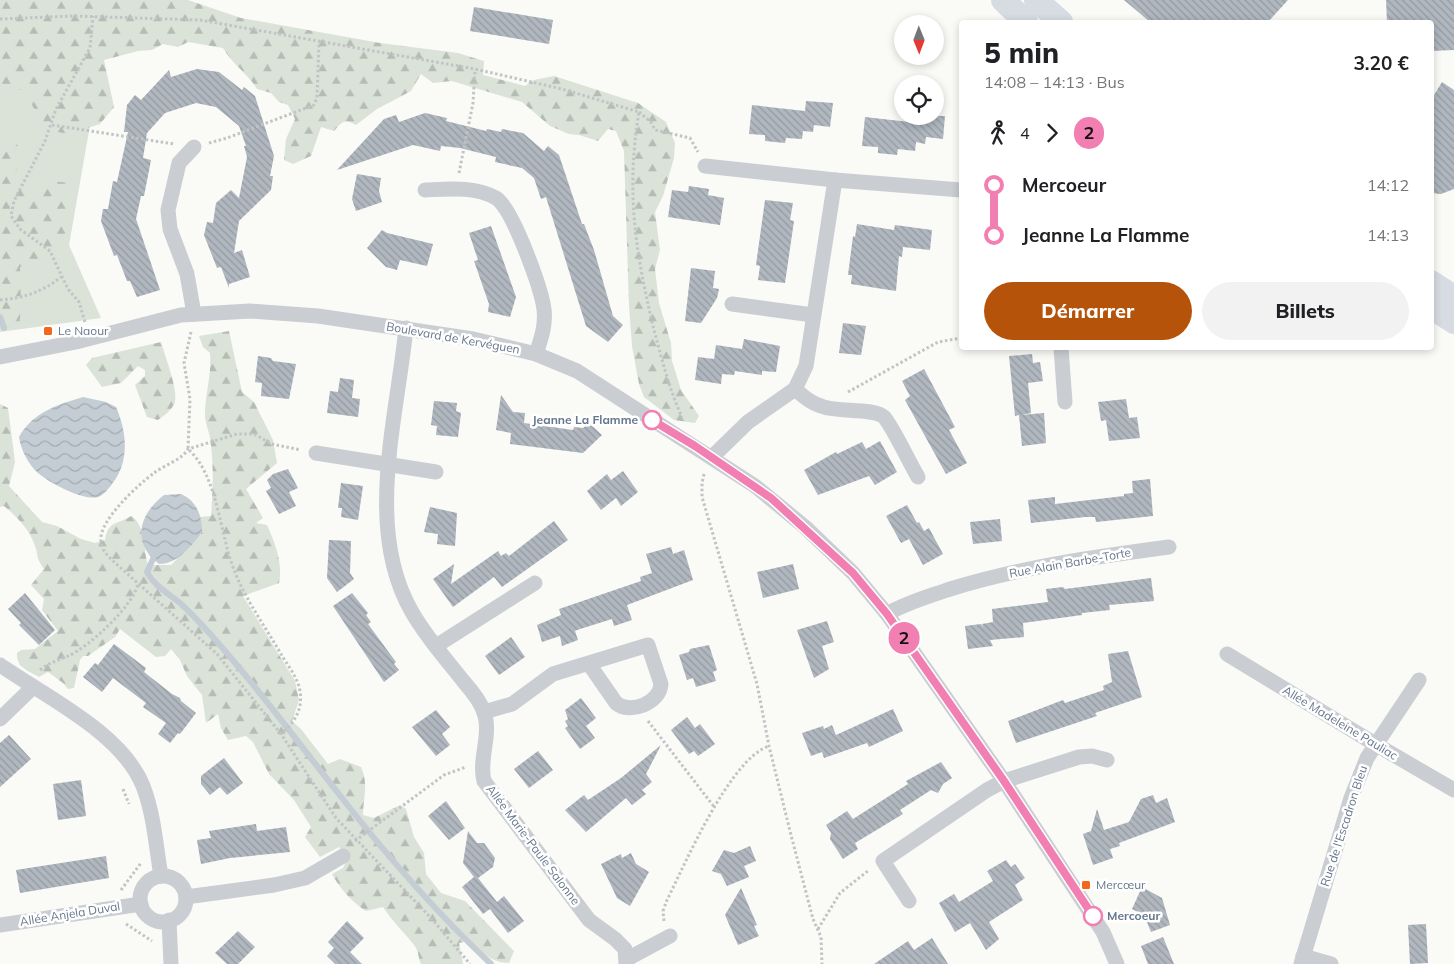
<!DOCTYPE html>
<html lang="fr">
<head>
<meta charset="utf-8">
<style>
  :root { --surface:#fff; --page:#f2f2f2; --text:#202124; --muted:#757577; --accent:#b45309 }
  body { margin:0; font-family:Mulish,sans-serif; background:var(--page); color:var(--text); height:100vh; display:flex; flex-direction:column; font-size:19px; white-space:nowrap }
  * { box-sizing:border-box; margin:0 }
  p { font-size:16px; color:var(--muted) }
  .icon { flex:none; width:28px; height:28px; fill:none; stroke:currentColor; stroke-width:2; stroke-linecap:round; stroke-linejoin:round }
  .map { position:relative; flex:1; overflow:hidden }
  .drawer { position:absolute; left:959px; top:20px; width:475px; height:330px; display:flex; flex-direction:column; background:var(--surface); border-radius:5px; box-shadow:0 2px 8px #0003 }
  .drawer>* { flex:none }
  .badge { padding:0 10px; border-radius:16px; font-size:18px; line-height:32px }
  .needle { width:32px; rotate:179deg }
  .buttons { position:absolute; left:894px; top:15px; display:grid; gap:10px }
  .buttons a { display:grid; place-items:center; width:50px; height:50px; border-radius:50%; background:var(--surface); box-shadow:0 2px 8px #0003; font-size:25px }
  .map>.badge { position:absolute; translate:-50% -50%; box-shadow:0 0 0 2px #fff }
  .legs { display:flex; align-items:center; gap:8px; height:55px; padding:0 25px; font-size:16px }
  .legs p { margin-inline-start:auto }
  .head { display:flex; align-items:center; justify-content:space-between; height:85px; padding:0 25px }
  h1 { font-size:28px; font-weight:800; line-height:38px }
  .primary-button { display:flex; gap:10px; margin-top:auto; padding:10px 25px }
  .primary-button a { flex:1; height:58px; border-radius:30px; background:var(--accent); color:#fff; font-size:20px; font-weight:800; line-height:58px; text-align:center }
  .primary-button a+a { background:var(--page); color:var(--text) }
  ul { padding:0 25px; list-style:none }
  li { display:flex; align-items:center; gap:18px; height:50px; font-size:19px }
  li i { display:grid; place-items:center; width:8px; height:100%; margin:0 6px; background:currentColor }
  li i::after { content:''; width:12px; height:12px; margin:-6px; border:4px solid; border-radius:50%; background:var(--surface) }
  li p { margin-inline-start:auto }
  li:first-child i { background:linear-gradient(#0000 50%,currentColor 0) }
  li:last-child i { background:linear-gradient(currentColor 50%,#0000 0) }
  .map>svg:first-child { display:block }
  .green { fill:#dbe2d8 }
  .forest { fill:url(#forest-firs) }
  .water { fill:url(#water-waves) }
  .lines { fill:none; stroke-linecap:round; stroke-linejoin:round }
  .stream { stroke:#c3cdd3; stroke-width:6 }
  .building { fill:url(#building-back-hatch) }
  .path { stroke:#c1c4c6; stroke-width:3; stroke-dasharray:2.5 2.5; stroke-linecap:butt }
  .street { stroke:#cacdd2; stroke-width:15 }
  .primary { stroke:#d6dce1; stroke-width:24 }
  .line-1-casing { stroke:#fff; stroke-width:11 }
  .line-1 { stroke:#f27fb2; stroke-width:8 }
  .poi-dot { fill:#f5671c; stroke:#fff; stroke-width:2 }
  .stop-1-dot { fill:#fff; stroke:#f27fb2; stroke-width:2.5 }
  .labels { text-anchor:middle; stroke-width:5; stroke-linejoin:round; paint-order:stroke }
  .poi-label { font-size:12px; fill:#66778c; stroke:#fff; text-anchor:start }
  .street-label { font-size:12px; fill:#66778c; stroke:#fff }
  .stop-label { font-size:12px; font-weight:bold; fill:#66778c; stroke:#fff; text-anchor:end }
</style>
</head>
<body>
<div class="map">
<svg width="1454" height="964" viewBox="0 0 1454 964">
  <defs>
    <pattern id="forest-firs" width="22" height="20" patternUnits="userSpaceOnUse" patternTransform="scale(1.25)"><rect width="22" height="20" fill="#dbe2d8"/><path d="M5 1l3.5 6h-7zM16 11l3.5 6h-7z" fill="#b5bcb5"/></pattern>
    <pattern id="water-waves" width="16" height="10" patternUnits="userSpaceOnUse" patternTransform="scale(1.25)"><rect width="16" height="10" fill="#c3cdd3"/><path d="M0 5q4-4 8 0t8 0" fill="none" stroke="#a2abb1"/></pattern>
    <pattern id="building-back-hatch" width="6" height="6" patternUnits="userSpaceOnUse" patternTransform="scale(1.25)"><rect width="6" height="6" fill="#b0b7bf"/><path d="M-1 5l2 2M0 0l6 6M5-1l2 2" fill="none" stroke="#939aa1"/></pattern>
  </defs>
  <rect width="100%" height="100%" fill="#fafaf7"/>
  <polygon class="green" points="0,10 110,11 69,245 101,318 0,332"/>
  <g class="forest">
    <path d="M0,0H188L241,18L380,43L458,53L484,61L483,75L525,86L534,80L554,76L638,103L666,122L675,143L674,158L663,196L655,212L660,250L655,269L659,303L671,343L672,361L681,390L699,416L695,423L674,420L644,397L639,384L632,346L629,306L624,151L616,131L608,129L598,141L579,135L569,134L550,126L522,102L452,81L433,83L421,74L411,91L377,109L356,125C344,118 342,122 334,131L321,127L311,156L293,164L284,160L286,139L295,119L288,105L279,102L271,93L257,89C249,75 233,65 223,48L188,42L178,47L163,44L152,50L138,51L104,60L114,107L100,124L69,134L52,131L38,116L24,90H14L0,99Z"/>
    <path d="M0,133L16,140L20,155L13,185L24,188L52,181L69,183C72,207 69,233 57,255L20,267L21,309L19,326L0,328Z"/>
    <path d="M229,331L242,392L254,402L273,440L277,463L246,489L263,518L256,523L267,525C275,543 283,563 279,583L243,596L295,681L299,700L292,721L301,729L328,764L340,759L361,767C369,784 363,798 363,815L374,818L400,805L406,809L414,837L424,853L426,874L441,893L465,901L514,951L509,963C491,963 483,952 470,941L459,943L463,964H421C418,958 419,951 414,945C404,932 392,921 383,907L366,911C352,902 340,889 332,874L343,868L347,860L339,847L320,857L305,837L311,827L294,800L269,774L253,742L246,736L228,740L221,728L218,714L206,723L202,695L187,676L180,660L171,649L165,656L156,657L120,629L115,637L88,656H83L80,660L74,688L68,689L63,683L48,672L39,677C28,671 16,667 17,653L21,650L35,649L58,631L42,610L44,599L31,585L44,569C35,556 39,556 34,543C29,529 15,515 4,506L0,507V404L8,408L15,462L9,486L42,522L57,526L81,539L95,543L105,540C108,520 118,525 131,516C146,525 143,549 148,565H171C185,553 190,533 200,517L211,516C213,490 214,464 210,438C209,431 205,423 205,415C205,394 212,374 210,353L203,347L199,336Z"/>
    <path d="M161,342C165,356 178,389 175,402C172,410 165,415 158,420L147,417L135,385L145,376V370L138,366L121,383L102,387L86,365L92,358Z"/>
  </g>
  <g class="water">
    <path d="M83,397L106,402L116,407C127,432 130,462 112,484C109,488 104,495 98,497C83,501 50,483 38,473C28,464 21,450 19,437C33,412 57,405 83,397Z"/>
    <path d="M181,494C197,501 202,516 202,532C191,546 178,564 159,564C131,543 139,514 164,495Z"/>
  </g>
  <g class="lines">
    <g class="stream">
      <polyline points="0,317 4,328"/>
      <path d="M153,559L147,572C154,586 168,593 180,603C202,623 222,647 241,670C276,712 308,755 342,798C387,856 437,913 491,964"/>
    </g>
  </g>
  <g class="building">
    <polygon points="1124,0 1288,0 1268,22 1150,22"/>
    <polygon points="1386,0 1454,0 1454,50 1431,51 1431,22 1387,22"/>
    <polygon points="474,7 553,20 549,44 470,31"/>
    <polygon points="197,69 219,72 242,90 244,87 255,96 274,156 270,176 273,176 271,190 239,221 234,253 242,250 250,277 229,284 229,288 221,267 217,268 204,235 207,222 213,223 216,203 231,190 239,198 247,157 244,146 246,146 239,126 216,107 196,103 165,113 147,133 143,158 151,160 144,196 141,196 136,219 160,290 137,297 130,281 127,281 117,255 114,256 101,221 103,209 108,209 113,181 117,182 128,132 124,132 127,105 135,95 141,100 169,70 171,77"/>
    <polygon points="1442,82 1454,90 1454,189 1441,194 1431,193 1431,100"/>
    <polygon points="806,101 833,103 830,127 814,125 813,132 803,131 802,139 786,138 785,143 765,141 765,135 749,134 752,105 805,111"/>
    <polygon points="425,113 447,118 446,121 486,131 487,129 501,132 502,129 523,133 544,151 548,146 559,155 582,224 584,224 594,250 613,316 623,325 608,342 586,326 546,197 541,199 534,178 522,168 495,162 496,157 460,148 441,146 440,151 413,145 337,170 384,119 396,115 399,122"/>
    <polygon points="918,116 945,116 943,139 926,137 925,144 916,142 915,151 898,149 897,155 878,153 878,147 862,146 865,117 918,123"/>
    <polygon points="357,174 381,178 379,191 382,202 356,211 352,199"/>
    <polygon points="689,186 709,189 708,195 724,198 720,225 668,217 672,190 688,192"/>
    <polygon points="765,200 793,203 790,220 794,221 785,283 758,280 760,266 756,265"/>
    <polygon points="857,224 894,230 895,225 932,230 930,250 903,247 902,257 899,256 896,291 851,284 852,275 848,275 853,236 855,237"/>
    <polygon points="491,226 516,297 510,317 488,312 489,304 474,261 478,260 469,233"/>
    <polygon points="382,230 387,233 433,244 427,266 400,260 397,270 386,267 367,248"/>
    <polygon points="691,268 715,271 713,288 719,289 717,298 701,323 685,321"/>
    <polygon points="843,323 866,326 861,355 839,353"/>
    <polygon points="744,339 780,346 776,372 762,371 762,375 735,371 734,375 722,374 721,384 695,380 698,357 714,359 716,345 742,349"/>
    <polygon points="1032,354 1033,363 1040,362 1043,381 1028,383 1031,413 1021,415 1044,413 1046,443 1022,446 1019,415 1015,416 1009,356"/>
    <polygon points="258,356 271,358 273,361 296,364 289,399 261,396 262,383 255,382"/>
    <polygon points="924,369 955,427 949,430 967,463 946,474 905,400 910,396 902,381"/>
    <polygon points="340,378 354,380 352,398 360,399 358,417 327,413 330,391 338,392"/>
    <polygon points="501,395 513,412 525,413 524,423 573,430 574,427 583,428 589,423 602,435 583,453 510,444 511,433 496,430"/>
    <polygon points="1126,399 1129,418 1137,417 1140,438 1109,441 1106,420 1101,421 1098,402"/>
    <polygon points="434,401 457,403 456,411 461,413 458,437 436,435 437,426 431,425"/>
    <polygon points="880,441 897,472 875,485 869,476 818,495 804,470 836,452 837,454 862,442 866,449"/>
    <polygon points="288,469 298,488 289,492 296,506 279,514 266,491 271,488 267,480 273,474"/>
    <polygon points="623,471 638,492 621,506 616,498 601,510 587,491 607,474 611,480"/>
    <polygon points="1150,479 1153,516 1096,522 1095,517 1085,517 1031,523 1028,500 1055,497 1055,504 1124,496 1124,494 1133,493 1132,481"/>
    <polygon points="341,483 363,486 358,520 341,517 342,508 338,508"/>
    <polygon points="907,505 917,523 919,522 924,531 929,528 943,554 923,565 909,539 901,543 886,516"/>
    <polygon points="430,507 457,513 455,546 437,544 438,534 424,532"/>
    <polygon points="1000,519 1002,541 973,544 970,522"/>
    <polygon points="554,521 568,540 502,587 494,577 453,607 433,579 454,564 451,584 498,551 501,556 506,553 509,556"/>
    <polygon points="329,540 351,541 350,573 354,579 337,592 327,578"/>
    <polygon points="671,547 673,554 684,550 693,580 627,605 632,620 614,626 612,619 577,630 575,631 578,640 562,646 560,636 542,642 537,625 561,615 559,609 641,581 640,577 652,573 646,554"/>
    <polygon points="793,564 799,589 763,598 757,572"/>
    <polygon points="1151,578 1154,601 1109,605 1110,610 1082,613 1082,615 1023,623 1024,637 990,640 993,646 968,649 965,626 981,624 983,627 982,624 993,622 992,609 1048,602 1046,589 1063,587 1065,589"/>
    <polygon points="25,593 55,630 39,645 19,625 21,623 8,609"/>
    <polygon points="352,593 368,613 366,615 371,622 368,624 396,662 394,664 399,670 384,682 333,606"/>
    <polygon points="827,621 834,642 822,646 829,669 814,678 797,630"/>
    <polygon points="511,637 525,657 499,675 485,656"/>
    <polygon points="114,644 146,668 144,672 172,694 180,698 181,701 196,713 180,734 178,733 170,743 158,734 166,723 143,707 146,703 113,678 102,692 83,677 95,663 98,665"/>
    <polygon points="709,645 717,670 713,672 716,681 696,687 693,678 687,680 679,655 689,652 690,649"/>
    <polygon points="1128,651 1142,697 1095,713 1097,716 1016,743 1008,721 1063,700 1065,703 1104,690 1103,686 1112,682 1108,654"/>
    <polygon points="581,698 596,718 586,726 595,738 580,749 565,728 568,726 565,721 568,719 565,710"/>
    <polygon points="893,709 903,731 869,747 867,743 824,758 822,752 811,756 802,733 823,726 824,729 832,725 836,735"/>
    <polygon points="436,710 450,727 442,734 450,745 436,756 412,727"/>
    <polygon points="687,717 695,728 700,724 715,744 698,756 694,751 689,754 671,730"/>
    <polygon points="9,735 31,759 0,787 0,743"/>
    <polygon points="661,745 646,774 652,782 642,790 646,794 632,805 626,798 586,832 565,810 584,795 588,800 621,778"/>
    <polygon points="538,751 553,770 529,788 514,769"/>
    <polygon points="224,758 243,783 227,795 220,787 210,795 201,784 201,776"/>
    <polygon points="941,762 952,778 943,784 938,793 931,790 900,810 903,814 855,843 858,849 843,859 830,839 831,833 826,825 847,811 853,819 908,784 906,781"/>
    <polygon points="81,780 86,816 58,820 53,784"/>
    <polygon points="1153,795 1156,803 1167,798 1175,822 1119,843 1120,846 1110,849 1113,858 1093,865 1083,834 1091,831 1097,809 1104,830 1129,822 1141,799"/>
    <polygon points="446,801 465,828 449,840 428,816"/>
    <polygon points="256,824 257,831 286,827 290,852 230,858 201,864 197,840 211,838 209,831"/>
    <polygon points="468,831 477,843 484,843 495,858 493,867 478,878 497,902 504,896 524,921 508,933 490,909 483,914 462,887 474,877 463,863"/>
    <polygon points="750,846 756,861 744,866 749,877 727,886 721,874 712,871 724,850 734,853"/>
    <polygon points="631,853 636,864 649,872 630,906 617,898 601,864 621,854 622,858"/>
    <polygon points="106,856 109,878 20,893 16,870"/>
    <polygon points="1006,860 1011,867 1015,864 1025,878 1015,885 1023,900 989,922 999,939 986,950 970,923 955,932 939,903 954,894 959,902 993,881 987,871"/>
    <polygon points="1142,887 1162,898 1170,925 1151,932 1144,915 1132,909"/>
    <polygon points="741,888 757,925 754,926 759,936 738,945 725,915"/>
    <polygon points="347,921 364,938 350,952 362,964 335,964 327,956 334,948 328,942"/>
    <polygon points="1426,924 1428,963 1410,964 1408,925"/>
    <polygon points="238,931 255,947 238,964 227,964 215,953"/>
    <polygon points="1163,937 1174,964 1148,964 1141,946"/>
    <polygon points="932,938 948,964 874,964 908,941 914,950"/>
  </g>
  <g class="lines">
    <g class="path">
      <path d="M0,19L74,16L200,20L475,69L562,89L639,112C626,190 635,250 653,326C661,356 669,389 682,417"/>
      <polyline points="639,112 651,122 655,130 690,138 698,152"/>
      <polyline points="52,125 174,144"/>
      <polyline points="209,143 227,138 314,105 317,98 319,43"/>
      <polyline points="459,173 473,103 475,69"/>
      <path d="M0,300C24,298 42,292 61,277"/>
      <polyline points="85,322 79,302 68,289 50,251 20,229 11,216 14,201 45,141 56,109 90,48 93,16"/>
      <path d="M191,332L184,363L190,399L188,449C219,477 219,535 236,575C248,603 266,628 281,654C288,666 298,678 300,691C303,710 294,723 281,734L336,818L431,918L470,964"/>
      <polyline points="848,392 938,342 961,338"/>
      <polyline points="704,474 702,483 702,497 757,684 769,746 791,835 813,919 821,937 822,964"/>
      <path d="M40,670C50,662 57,661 68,656C89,647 133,606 138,584"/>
      <polyline points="648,721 715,808"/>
      <path d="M281,734L217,654L112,560C107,555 101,549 101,541C98,521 139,484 154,473C164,465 182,460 188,449L237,434H254L272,444L301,450"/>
      <polyline points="123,789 129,804"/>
      <polyline points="355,841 444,775 466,767"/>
      <polyline points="121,890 141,863"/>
      <path d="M664,921L663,911L667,900C686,862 730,759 769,746"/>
      <polyline points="126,924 152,941"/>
      <polyline points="818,929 840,893 869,870"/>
    </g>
    <g class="street">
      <polyline points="194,147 179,163 168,210 170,229 187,274 194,314"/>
      <polyline points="705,166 835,180"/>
      <path d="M425,190C448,189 475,186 496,198C513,209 541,288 544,309C546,325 541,339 536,354"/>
      <polyline points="732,304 813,315"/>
      <path d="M406,328C397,418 364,530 412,612C426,637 446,659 464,682C471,690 479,699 483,710C493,733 478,758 484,781L589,920L615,939L625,949L626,964"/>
      <polyline points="1061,348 1065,402"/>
      <polyline points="0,357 76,342 181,315 250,311 318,316 473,339 536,354 577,371 755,486 805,527 853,573 887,614 1004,781 1103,932 1117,964"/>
      <path d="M795,389C804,397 812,404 824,407C838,412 875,408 884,417C893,427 910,464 918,477"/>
      <polyline points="316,453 436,472"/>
      <polyline points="712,457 748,422 795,389 806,366 835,180 961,190"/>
      <path d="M887,614C906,603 927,597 947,590C1020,567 1094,557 1169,547"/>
      <polyline points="436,646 535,583"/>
      <polyline points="1227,654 1375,744 1454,790"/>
      <path d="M0,665C46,697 122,733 143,786C154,814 156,847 161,876"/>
      <path d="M484,712L512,704L553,674L648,645L661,684C660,703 630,715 616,703L589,664"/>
      <polyline points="0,719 33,687"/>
      <circle cx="163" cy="899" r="23"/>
      <polyline points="186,897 274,885 305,878 343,856"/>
      <polyline points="909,901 883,861 987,790 1004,781 1079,757 1092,756 1107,760"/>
      <polyline points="169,920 171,964"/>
      <polyline points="0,925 141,904"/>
      <polyline points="1303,956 1331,964"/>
      <polyline points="627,959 670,936"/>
      <polyline points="1301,964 1351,798 1367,758 1419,680"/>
    </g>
    <g class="primary">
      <polyline points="1003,0 1026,22"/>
      <polyline points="1036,0 1061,22"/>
      <polyline points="1431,282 1454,297"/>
      <polyline points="1431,307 1454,322"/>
    </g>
  </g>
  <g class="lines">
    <g class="line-1-casing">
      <polyline id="line-1" points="652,420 695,446 771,498 853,573 887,614 1004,781 1093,916"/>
    </g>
    <use href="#line-1" class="line-1"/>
  </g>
  <g class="poi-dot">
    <rect x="43" y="326" width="10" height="10" rx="2.5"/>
    <rect x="1081" y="880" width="10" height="10" rx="2.5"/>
  </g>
  <g class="stop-1-dot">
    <circle cx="652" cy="420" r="9"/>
    <circle cx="1093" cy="916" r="9"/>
  </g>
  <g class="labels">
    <g class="poi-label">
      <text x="58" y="335">Le Naour</text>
      <text x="1096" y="889">Mercœur</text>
    </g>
    <g class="street-label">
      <text transform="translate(453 338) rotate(10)" y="4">Boulevard de Kervéguen</text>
      <text transform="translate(1070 563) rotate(-10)" y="4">Rue Alain Barbe-Torte</text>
      <text transform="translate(1340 723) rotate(31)" y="4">Allée Madeleine Pauliac</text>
      <text transform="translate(1344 826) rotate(-72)" y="4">Rue de l'Escadron Bleu</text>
      <text transform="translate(533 845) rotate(53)" y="4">Allée Marie-Paule Salonne</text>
      <text transform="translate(70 914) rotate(-9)" y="4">Allée Anjela Duval</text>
    </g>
    <g class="stop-label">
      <text x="638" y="424">Jeanne La Flamme</text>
      <text x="1107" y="920" text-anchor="start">Mercoeur</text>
    </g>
  </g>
</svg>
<div class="buttons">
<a><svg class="needle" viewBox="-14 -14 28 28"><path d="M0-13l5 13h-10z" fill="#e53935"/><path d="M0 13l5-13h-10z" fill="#757577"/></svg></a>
<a><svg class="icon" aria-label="locate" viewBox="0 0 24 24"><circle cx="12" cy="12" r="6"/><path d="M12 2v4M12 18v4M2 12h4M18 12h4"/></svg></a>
</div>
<b class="badge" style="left:904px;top:638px;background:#f27fb2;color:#111">2</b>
<section class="drawer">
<div class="head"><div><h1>5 min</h1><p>14:08 – 14:13 · Bus</p></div><b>3.20 €</b></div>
<div class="legs"><svg class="icon" aria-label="walk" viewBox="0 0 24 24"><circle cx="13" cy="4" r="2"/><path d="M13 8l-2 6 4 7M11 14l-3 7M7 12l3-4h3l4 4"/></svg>4<svg class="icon" aria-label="forward" viewBox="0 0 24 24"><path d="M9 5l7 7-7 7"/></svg><b class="badge" style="background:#f27fb2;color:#111">2</b></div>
<ul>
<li><i style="color:#f27fb2"></i><b>Mercoeur</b><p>14:12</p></li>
<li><i style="color:#f27fb2"></i><b>Jeanne La Flamme</b><p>14:13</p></li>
</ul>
<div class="primary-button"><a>Démarrer</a><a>Billets</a></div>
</section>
</div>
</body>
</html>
